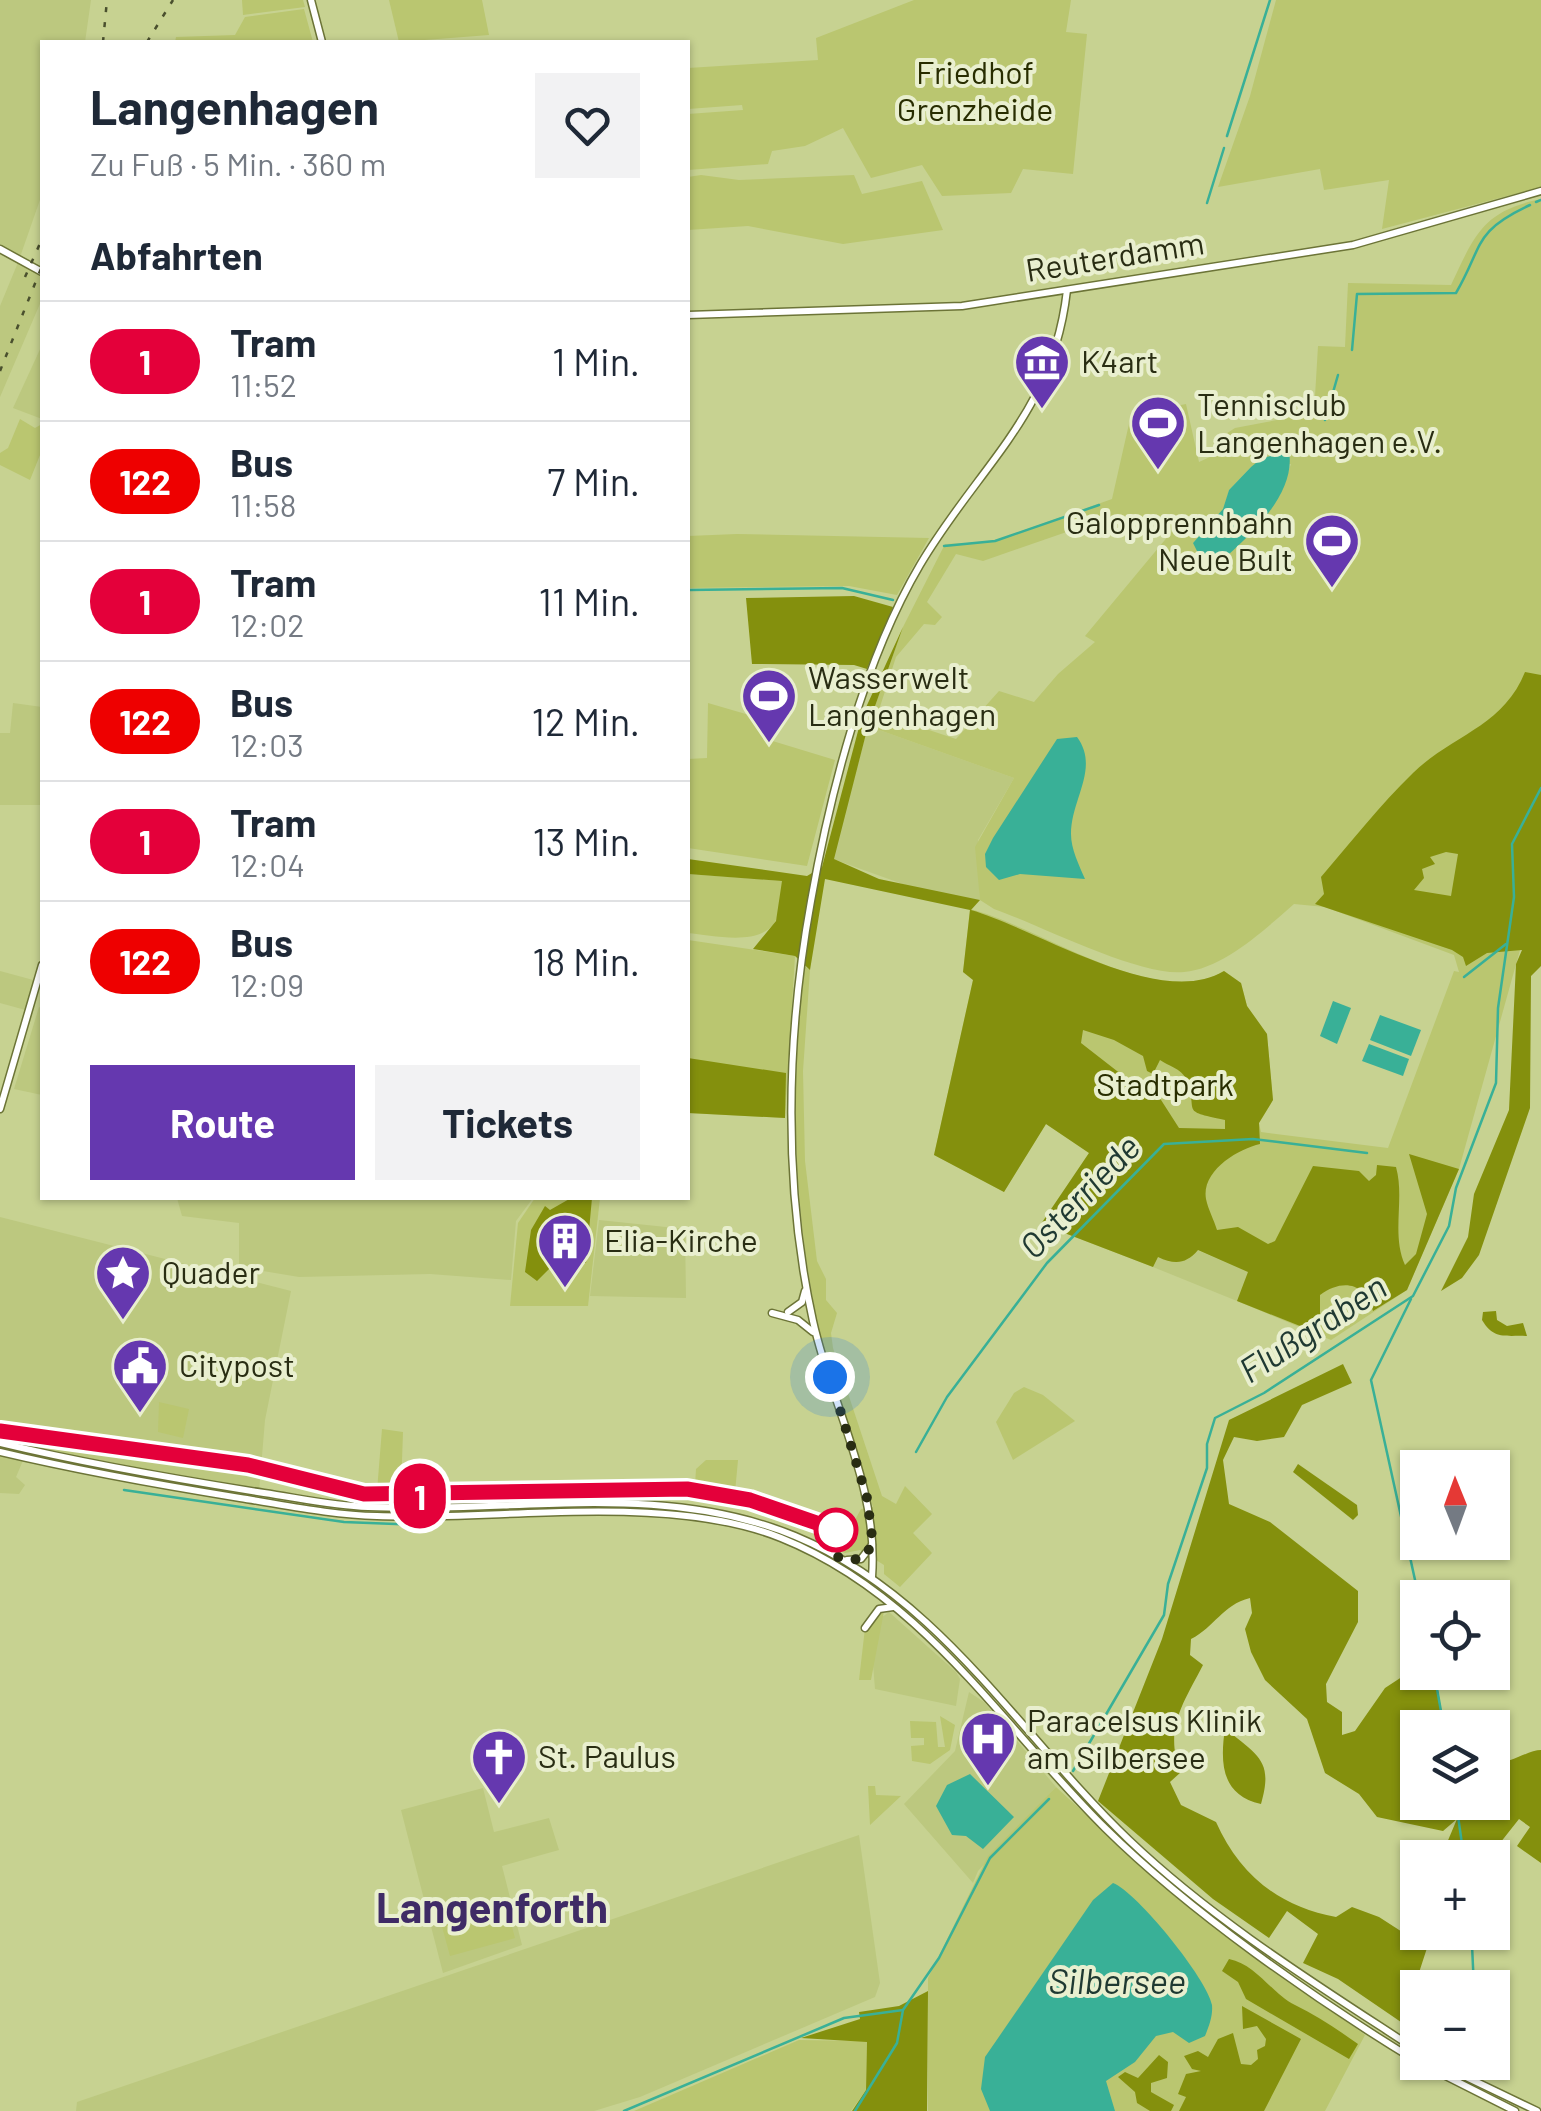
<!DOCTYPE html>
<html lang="de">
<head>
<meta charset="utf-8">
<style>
  :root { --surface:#fff; --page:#f2f2f3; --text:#1f2937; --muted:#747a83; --line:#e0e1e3; --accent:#6538af }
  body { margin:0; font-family:Barlow,sans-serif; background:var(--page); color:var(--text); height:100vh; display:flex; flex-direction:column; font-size:38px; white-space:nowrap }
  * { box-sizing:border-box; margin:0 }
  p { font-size:32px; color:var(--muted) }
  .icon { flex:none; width:55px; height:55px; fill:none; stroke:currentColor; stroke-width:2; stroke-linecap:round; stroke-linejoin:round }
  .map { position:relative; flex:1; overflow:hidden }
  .drawer { position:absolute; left:40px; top:40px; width:650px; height:1160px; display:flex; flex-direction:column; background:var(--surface); border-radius:0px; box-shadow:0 2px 8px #0004 }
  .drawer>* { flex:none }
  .badge { padding:0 20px; border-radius:32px; font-size:35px; line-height:65px }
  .needle { width:65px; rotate:359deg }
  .controls { position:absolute; left:1400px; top:1450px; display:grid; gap:20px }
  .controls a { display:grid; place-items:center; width:110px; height:110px; border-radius:0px; background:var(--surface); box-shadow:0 2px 8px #0004; font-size:50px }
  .you { position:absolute; width:50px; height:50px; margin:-25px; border:8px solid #fff; border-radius:50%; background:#1a73e8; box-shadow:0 0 0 15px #1a73e833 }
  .map>.badge { position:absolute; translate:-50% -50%; box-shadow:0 0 0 5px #fff }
  h2 { padding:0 50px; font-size:38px; line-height:90px }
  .round { display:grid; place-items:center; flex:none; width:105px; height:105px; border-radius:0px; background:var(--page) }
  .headline { display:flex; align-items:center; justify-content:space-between; height:170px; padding:0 50px }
  h1 { font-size:48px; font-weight:700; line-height:75px }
  .primary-button { display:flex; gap:20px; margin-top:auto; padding:20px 50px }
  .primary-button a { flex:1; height:115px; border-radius:0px; background:var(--accent); color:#fff; font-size:40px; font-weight:700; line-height:115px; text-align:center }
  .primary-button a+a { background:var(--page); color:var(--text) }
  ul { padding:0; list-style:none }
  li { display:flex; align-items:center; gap:30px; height:120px; padding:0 50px; border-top:2px solid var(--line) }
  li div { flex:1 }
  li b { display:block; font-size:38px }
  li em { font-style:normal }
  li .badge { min-width:110px; font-weight:700; text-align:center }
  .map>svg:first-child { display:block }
  .built { fill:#bcc87f }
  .green { fill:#bac670; fill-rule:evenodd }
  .forest { fill:#84900d; fill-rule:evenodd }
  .water { fill:#39b097 }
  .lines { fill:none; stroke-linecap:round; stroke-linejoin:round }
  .stream { stroke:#39b097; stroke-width:2.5 }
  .secondary-casing { stroke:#6c7437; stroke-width:9 }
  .secondary { stroke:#fff; stroke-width:6 }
  .tram { stroke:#4a502e; stroke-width:2.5 }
  .rail { stroke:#4a502e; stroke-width:2.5; stroke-dasharray:5 10; stroke-linecap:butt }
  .line-casing { stroke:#fff; stroke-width:22 }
  .line { stroke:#e4003a; stroke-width:15 }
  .walk { stroke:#292d13; stroke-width:10; stroke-dasharray:0 18 }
  .stop-dot { fill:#fff; stroke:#e4003a; stroke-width:5 }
  .labels { text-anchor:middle; stroke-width:8; stroke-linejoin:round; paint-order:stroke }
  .park-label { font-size:32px; fill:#282d00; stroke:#e9efcf }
  .street-label { font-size:32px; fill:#292d13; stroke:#e9efcf }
  .poi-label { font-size:32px; fill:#292d13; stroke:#e9efcf; text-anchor:start }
  .water-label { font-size:35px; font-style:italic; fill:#1f3932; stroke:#e9efcf }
  .district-label { font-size:42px; font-weight:bold; fill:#3f2b66; stroke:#e9efcf }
</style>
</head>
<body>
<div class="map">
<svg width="1541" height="2111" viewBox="0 0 1541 2111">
  <rect width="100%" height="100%" fill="#c7d291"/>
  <g class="built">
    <polygon points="0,0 91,0 85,42 42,42 42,194 19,260 42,272 42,299 0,397 0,306 19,260 0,249"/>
    <polygon points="42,345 42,419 13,408"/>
    <polygon points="13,703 42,707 42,805 0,805 0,733 10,733"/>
    <polygon points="868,726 1014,778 978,840 980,900 925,892 833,859"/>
    <polygon points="0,971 37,981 29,1011 0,1003"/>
    <polygon points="39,1007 42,1008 42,1095 14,1089"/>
    <polygon points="177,1198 533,1198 516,1221 511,1280 430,1274 299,1277 239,1267 239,1223 182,1216"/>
    <polygon points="0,1217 291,1291 265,1420 259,1492 0,1443"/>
    <polygon points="599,1220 685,1229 686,1298 590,1296"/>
    <polygon points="1197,1250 1249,1272 1237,1301 1153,1267 1158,1257"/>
    <polygon points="0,1453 24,1458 16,1477 25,1485 19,1494 0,1493"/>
    <polygon points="889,1612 956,1672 960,1679 956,1706 875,1689 873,1664 881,1618"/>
    <polygon points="969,1692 984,1702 1056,1787 978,1871 973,1883 904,1804 955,1751"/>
    <polygon points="483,1788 494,1832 549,1818 559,1850 502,1866 522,1945 443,1973 401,1810"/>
    <polygon points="859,1835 880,1983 875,1997 640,2097 594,2111 76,2111 77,2102"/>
  </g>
  <g class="green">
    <polygon points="242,0 303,0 305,7 243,15"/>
    <polygon points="389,0 482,0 489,35 399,42"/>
    <polygon points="914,0 1071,0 1066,32 1087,34 1073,174 1023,169 1011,193 942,196 922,165 871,178 843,128 805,146 772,151 768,164 688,170 688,114 743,110 742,105 688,109 688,68 818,60 816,38"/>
    <polygon points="1276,0 1541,0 1541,187 1382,229 1389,180 1324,190 1320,169 1218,187 1250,96"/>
    <polygon points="304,9 313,42 175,42 176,37 235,35 245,17"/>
    <polygon points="701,175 739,180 854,175 862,194 922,181 943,230 843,244 748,226 688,230 688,177"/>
    <path d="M1541,199V939L1520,950L1459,1169L1407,1290L1331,1340L1237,1301L1248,1272L1198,1250C1186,1264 1175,1265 1158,1257L1153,1267L1041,1224L1089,1153L1046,1124L1004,1192L934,1155L973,980L963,972L970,909C1039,926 1157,1012 1224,971L1241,983L1247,1006L1267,1034L1273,1100L1259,1123L1261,1132L1388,1148L1454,971L1459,972L1454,955L1325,907L1294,904C1264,930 1224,968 1184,972C1140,977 1040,925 994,909L980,900L975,847L1014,778L868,726L903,627L945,544L991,542L1112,499L1131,415L1186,404L1199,462L1212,456L1218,439L1235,428L1314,413L1318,346L1345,347L1348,283L1451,285C1475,234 1483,211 1541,199ZM1291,464L1280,495L1228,555L1193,543L1224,509L1229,490L1251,467ZM1107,518L1174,529L1085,636L1095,642L1058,674L1034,702L999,691L956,739L878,713L896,657L924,624L935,625L942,617L927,602L956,554L983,561Z"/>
    <polygon points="20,419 35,428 42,424 42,450 30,480 0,465 0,453 8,448"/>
    <polygon points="737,534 929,538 897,595 849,586 688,588 688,536"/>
    <polygon points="708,703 756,717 758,712 771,716 766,739 835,760 807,866 688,848 688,759 707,758"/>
    <path d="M688,874L783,881C781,893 781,912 775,922C759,947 712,935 688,933Z"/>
    <polygon points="688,940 795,956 785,1118 688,1113"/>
    <path d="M804,966L810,970L803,1071L805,1161L817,1261L826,1279V1300L837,1313L831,1333L833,1348L882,1496L896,1504L905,1486L932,1514L913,1533L932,1553L900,1587L884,1574V1565L860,1550L845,1553L833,1547L838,1527L849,1531L861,1509L873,1507C856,1452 834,1396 821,1339C793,1215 790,1092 804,966Z"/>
    <polygon points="535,1198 600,1198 588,1306 510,1306 518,1223"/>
    <polygon points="1024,1387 1043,1395 1075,1421 1013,1460 996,1422 1014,1393"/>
    <polygon points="159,1402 189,1409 183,1438 158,1432"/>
    <polygon points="382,1429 403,1432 401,1489 377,1491"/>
    <polygon points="706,1460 738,1460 735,1492 695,1486 696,1469"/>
    <polygon points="884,1611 871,1680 859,1680 865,1628 876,1612"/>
    <polygon points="940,1716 955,1725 950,1750 930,1764 912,1761 911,1746 924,1745 924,1738 911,1738 910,1721 936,1722 938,1747 945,1747"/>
    <polygon points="868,1786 875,1786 876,1795 901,1796 870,1825"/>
    <polygon points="1056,1787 1156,1879 1365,2035 1325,2111 928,2111 928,1978 988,1856"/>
    <polygon points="506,1905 515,1938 450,1956 441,1923"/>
    <polygon points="799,2040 867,2041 866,2090 851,2111 634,2111"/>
  </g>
  <g class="forest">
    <polygon points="854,596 893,607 867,669 854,665 752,664 746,598"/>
    <path d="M903,627L868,726L834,859L879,879L980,900L971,910C1037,929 1160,1010 1224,971L1241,983L1247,1006L1267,1034L1273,1100L1259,1123L1260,1144C1238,1149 1201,1171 1206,1199C1208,1209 1214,1220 1217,1230L1238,1227L1268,1244L1275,1241L1313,1166L1359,1171L1369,1181L1376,1175L1377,1165L1396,1167C1405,1199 1391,1234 1405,1265L1416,1254L1427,1214L1409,1154L1459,1169L1407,1290L1373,1311C1365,1282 1342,1279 1320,1295V1334L1237,1301L1248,1272L1198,1250C1186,1264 1175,1265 1158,1257L1153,1267L1041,1224L1089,1153L1046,1124L1004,1192L934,1155L973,980L963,972L970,910L825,879L810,970L795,956L753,949L776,921L782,881L688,874V859L807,876L822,867L862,716ZM1083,1030L1114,1040L1143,1056L1147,1071L1153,1074L1160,1060C1168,1066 1181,1068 1186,1079C1200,1113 1177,1110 1225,1120V1129L1179,1128L1154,1089L1135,1085L1081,1043Z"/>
    <path d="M1525,672L1541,675V966L1531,976L1530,1108L1479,1255L1462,1278L1441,1291L1468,1237L1474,1194L1509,1110L1516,964L1522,950L1487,953L1466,966L1463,957L1452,950L1315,904L1324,894L1321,877C1351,842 1380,805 1413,773C1452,735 1503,727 1525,672ZM1446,852L1458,854L1451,896L1414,890L1424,878L1422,869L1435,864L1430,857Z"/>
    <polygon points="688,1058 786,1073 785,1118 688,1113"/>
    <polygon points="571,1198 592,1198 586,1263 556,1262 537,1281 525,1272 531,1230 545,1206 550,1210"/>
    <path d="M1496,1311L1497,1320L1507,1326L1523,1323L1527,1336C1505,1335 1494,1340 1482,1320L1483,1312Z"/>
    <path d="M1343,1364L1352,1383L1302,1405L1284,1437L1257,1441L1234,1437L1223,1460L1229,1504L1270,1522L1358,1591V1622L1326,1684L1327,1702L1342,1712V1735L1355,1731L1385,1688L1417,1667L1418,1672L1435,1673L1444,1725L1418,1728V1802H1492L1493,1765C1510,1763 1529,1750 1541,1750V1863L1517,1846L1530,1827L1519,1819L1489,1857H1441L1457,1819L1443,1831L1377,1817L1359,1794L1325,1773L1307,1719L1265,1680L1251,1652L1245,1629L1252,1613L1250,1598C1222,1605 1215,1627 1191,1639L1190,1655L1203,1665C1184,1702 1163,1730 1181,1772L1170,1782L1181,1805L1216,1822C1239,1874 1279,1907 1336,1917L1352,1907L1379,1917L1427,1948L1413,1991L1417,1995V2033L1338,1979L1303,1963L1318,1934L1287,1911L1269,1938L1213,1899L1098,1801L1162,1639L1229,1420Z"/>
    <polygon points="1298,1464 1357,1505 1358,1515 1353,1520 1293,1472"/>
    <path d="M1225,1728C1257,1756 1274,1759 1261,1804C1221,1795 1220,1763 1225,1728Z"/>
    <path d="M1229,1959C1256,1964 1272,1994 1295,2005C1317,2016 1337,2029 1358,2044L1349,2059L1246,1999L1238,1982L1222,1971Z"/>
    <polygon points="928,1991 927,2111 852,2111 866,2090 867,2042 801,2038 860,2019 859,2012 899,2006"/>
    <polygon points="1242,2006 1301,2039 1264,2111 1179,2111 1186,2097 1178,2094 1186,2074 1201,2071 1192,2069 1184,2056 1198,2051 1208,2057 1218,2039 1233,2033 1241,2064 1251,2065 1258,2059 1257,2050 1265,2046 1266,2039 1257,2026 1243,2029"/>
    <polygon points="1159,2055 1168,2062 1167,2078 1151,2083 1151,2092 1174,2105 1171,2111 1150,2111 1137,2103 1135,2092 1118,2077 1125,2072 1138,2078"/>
  </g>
  <g class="water">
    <path d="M1289,452C1296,491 1255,531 1228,555V565L1215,567L1202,561L1193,543L1223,509L1229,490L1251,467L1262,458Z"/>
    <path d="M1077,737C1100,768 1071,799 1071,834C1071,849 1079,865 1085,879L1020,874L999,880L986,867L985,854L993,838L1057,739Z"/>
    <polygon points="1333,1001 1351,1008 1337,1044 1320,1036"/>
    <polygon points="1380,1015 1421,1030 1411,1056 1370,1040"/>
    <polygon points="1369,1044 1409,1059 1403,1076 1362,1061"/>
    <polygon points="970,1774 1014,1817 983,1849 966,1836 952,1835 936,1806 947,1785"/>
    <path d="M1113,1883C1137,1892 1208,1980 1212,2005C1213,2016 1209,2026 1205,2036L1189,2043L1173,2032L1156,2036L1135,2062L1106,2081L1115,2111H990L981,2089L985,2057L1093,1900Z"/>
  </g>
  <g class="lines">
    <g class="stream">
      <polyline points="1227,136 1270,0"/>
      <polyline points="1536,202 1541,200"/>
      <polyline points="1207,203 1224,148"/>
      <path d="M1352,350L1357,294L1456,293C1484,245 1472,232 1530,205"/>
      <polyline points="1325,420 1338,375"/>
      <polyline points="944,546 995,541 1099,505"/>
      <polyline points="688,590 842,588 893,600"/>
      <polyline points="1464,977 1506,944"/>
      <polyline points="1411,1299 1371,1380 1419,1598"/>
      <polyline points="916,1452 947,1397 1047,1263 1164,1144 1253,1139 1367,1153"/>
      <polyline points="124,1490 344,1522 421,1525"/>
      <polyline points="1434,1672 1444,1728"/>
      <polyline points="1073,1771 1164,1615 1168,1584 1207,1468 1207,1444 1215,1418 1264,1393 1413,1296 1449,1226 1456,1188 1496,1083 1498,1008 1514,897 1512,844 1541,788"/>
      <polyline points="1456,1802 1464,1858"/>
      <polyline points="1472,1945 1474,1988"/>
      <polyline points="1472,2076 1473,2062"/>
      <polyline points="624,2111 844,2018 903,2010"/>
      <polyline points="855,2111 897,2043 903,2010 939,1958 990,1858 1049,1799"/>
    </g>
    <g class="secondary-casing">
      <g id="secondary">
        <polyline points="311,0 322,42"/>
        <polyline points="0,249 42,272"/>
        <polyline points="688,315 962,306 1353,245 1541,191"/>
        <polyline points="0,1109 42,965"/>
        <polyline points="788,1312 802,1302 805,1291"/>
        <polyline points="772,1313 798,1320 813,1332"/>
        <path d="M0,1443C87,1464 175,1479 264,1493C298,1498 333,1506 368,1507C511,1514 659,1480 795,1536C940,1596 1020,1736 1129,1840C1215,1922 1319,1986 1418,2051"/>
        <path d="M0,1452C80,1471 159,1485 240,1498C285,1505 331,1515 377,1516C499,1521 667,1492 781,1538C923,1595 1001,1725 1105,1828C1190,1912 1316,2000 1418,2062"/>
        <polyline points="847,1560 861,1559 872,1545"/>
        <path d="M872,1577C879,1487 832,1407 813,1321C783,1185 786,1038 811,901C830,793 864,660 920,565C979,465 1053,415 1067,290"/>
        <polyline points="865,1628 879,1609 893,1607"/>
        <polyline points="1418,2062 1515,2111"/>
        <polyline points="1435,2062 1537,2111"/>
      </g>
    </g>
    <use href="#secondary" class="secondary"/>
    <polyline class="tram" points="0,1431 248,1465 364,1494 687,1489 750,1501 840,1531"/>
    <g class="rail">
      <polyline points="103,42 107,0"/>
      <polyline points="147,42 173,0"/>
      <polyline points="25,277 42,239"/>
      <polyline points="0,371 42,266"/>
    </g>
  </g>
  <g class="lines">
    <g class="line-casing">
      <polyline id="line" points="0,1431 248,1465 364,1494 687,1489 750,1500 840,1531"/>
    </g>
    <use href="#line" class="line"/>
    <polyline class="walk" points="830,1377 867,1498 873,1544 862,1559 844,1560 828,1552 836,1530"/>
  </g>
  <defs>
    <g id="museum-pin" transform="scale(2.875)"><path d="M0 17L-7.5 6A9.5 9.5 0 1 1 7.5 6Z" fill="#6538af" stroke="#e9efcf"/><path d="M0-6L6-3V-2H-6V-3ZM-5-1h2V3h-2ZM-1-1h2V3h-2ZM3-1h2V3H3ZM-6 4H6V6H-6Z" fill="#fff"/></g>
    <g id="stadium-pin" transform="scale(2.875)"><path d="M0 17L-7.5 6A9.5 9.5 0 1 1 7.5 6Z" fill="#6538af" stroke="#e9efcf"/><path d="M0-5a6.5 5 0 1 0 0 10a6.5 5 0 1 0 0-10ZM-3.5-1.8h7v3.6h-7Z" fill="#fff"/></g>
    <g id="building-pin" transform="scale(2.875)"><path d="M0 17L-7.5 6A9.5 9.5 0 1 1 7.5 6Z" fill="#6538af" stroke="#e9efcf"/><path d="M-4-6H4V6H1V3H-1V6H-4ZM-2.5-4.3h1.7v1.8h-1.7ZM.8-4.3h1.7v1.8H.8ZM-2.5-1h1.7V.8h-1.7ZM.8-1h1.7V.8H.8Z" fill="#fff"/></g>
    <g id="sight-pin" transform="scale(2.875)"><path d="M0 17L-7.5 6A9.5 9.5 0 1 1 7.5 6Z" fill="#6538af" stroke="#e9efcf"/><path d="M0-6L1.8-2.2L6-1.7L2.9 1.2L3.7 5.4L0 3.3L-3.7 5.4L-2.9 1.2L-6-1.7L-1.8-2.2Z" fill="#fff"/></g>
    <g id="civic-pin" transform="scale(2.875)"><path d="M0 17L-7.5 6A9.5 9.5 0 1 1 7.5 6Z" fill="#6538af" stroke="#e9efcf"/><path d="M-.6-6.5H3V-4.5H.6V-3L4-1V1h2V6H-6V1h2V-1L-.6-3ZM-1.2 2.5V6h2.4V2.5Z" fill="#fff"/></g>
    <g id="hospital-pin" transform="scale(2.875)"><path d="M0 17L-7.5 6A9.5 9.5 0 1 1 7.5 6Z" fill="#6538af" stroke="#e9efcf"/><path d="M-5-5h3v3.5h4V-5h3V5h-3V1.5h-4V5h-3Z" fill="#fff"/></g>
    <g id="church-pin" transform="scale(2.875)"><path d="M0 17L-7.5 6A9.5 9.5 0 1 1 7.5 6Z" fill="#6538af" stroke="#e9efcf"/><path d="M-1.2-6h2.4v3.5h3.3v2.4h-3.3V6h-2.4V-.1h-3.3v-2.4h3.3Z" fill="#fff"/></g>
  </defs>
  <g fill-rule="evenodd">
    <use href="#museum-pin" x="1042" y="362"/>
    <use href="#stadium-pin" x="1158" y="423"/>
    <use href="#stadium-pin" x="1332" y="541"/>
    <use href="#stadium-pin" x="769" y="696"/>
    <use href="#building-pin" x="565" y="1241"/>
    <use href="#sight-pin" x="123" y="1273"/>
    <use href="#civic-pin" x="140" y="1366"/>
    <use href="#hospital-pin" x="988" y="1739"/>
    <use href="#church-pin" x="499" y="1757"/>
  </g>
  <circle class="stop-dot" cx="836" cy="1530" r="20"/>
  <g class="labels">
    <g class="park-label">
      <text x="975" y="84">Friedhof<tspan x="975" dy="37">Grenzheide</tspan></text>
      <text x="1165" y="1096">Stadtpark</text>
    </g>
    <g class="street-label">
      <text transform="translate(1115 257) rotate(-9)" y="11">Reuterdamm</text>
    </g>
    <g class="poi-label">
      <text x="1081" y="373">K4art</text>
      <text x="1197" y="416">Tennisclub<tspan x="1197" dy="37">Langenhagen e.V.</tspan></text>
      <text x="1293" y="534" text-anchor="end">Galopprennbahn<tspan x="1293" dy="37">Neue Bult</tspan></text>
      <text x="808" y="689">Wasserwelt<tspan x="808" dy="37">Langenhagen</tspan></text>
      <text x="604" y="1252">Elia-Kirche</text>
      <text x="162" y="1284">Quader</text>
      <text x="179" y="1377">Citypost</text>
      <text x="1027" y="1732">Paracelsus Klinik<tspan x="1027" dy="37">am Silbersee</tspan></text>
      <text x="538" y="1768">St. Paulus</text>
    </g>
    <g class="water-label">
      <text transform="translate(1080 1197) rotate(-46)" y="12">Osterriede</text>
      <text transform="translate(1313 1329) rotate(-33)" y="12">Flußgraben</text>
      <text x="1117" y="1994">Silbersee</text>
    </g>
    <g class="district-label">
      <text x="492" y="1923">Langenforth</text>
    </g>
  </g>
</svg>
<div class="controls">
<a><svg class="needle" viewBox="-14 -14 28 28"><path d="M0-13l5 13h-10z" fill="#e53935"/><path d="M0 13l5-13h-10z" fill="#747a83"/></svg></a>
<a><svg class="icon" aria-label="locate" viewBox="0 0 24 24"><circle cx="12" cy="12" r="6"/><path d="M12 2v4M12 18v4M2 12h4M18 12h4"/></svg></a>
<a><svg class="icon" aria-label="layers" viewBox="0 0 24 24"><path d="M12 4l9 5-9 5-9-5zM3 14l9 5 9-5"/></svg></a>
<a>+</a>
<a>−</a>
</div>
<div class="you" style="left:830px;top:1377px"></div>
<b class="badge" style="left:420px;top:1496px;background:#e4003a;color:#fff">1</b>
<section class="drawer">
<div class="headline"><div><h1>Langenhagen</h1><p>Zu Fuß · 5 Min. · 360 m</p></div><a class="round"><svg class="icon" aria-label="heart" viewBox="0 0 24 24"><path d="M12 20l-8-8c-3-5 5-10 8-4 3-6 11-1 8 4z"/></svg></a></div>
<h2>Abfahrten</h2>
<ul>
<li><span class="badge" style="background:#e4003a;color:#fff">1</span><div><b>Tram</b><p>11:52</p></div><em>1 Min.</em></li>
<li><span class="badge" style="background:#e00;color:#fff">122</span><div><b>Bus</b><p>11:58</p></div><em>7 Min.</em></li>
<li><span class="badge" style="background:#e4003a;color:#fff">1</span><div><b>Tram</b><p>12:02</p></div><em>11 Min.</em></li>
<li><span class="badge" style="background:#e00;color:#fff">122</span><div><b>Bus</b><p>12:03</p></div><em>12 Min.</em></li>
<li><span class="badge" style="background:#e4003a;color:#fff">1</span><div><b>Tram</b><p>12:04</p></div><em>13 Min.</em></li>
<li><span class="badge" style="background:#e00;color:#fff">122</span><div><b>Bus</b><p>12:09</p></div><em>18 Min.</em></li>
</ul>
<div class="primary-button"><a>Route</a><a>Tickets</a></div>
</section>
</div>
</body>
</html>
